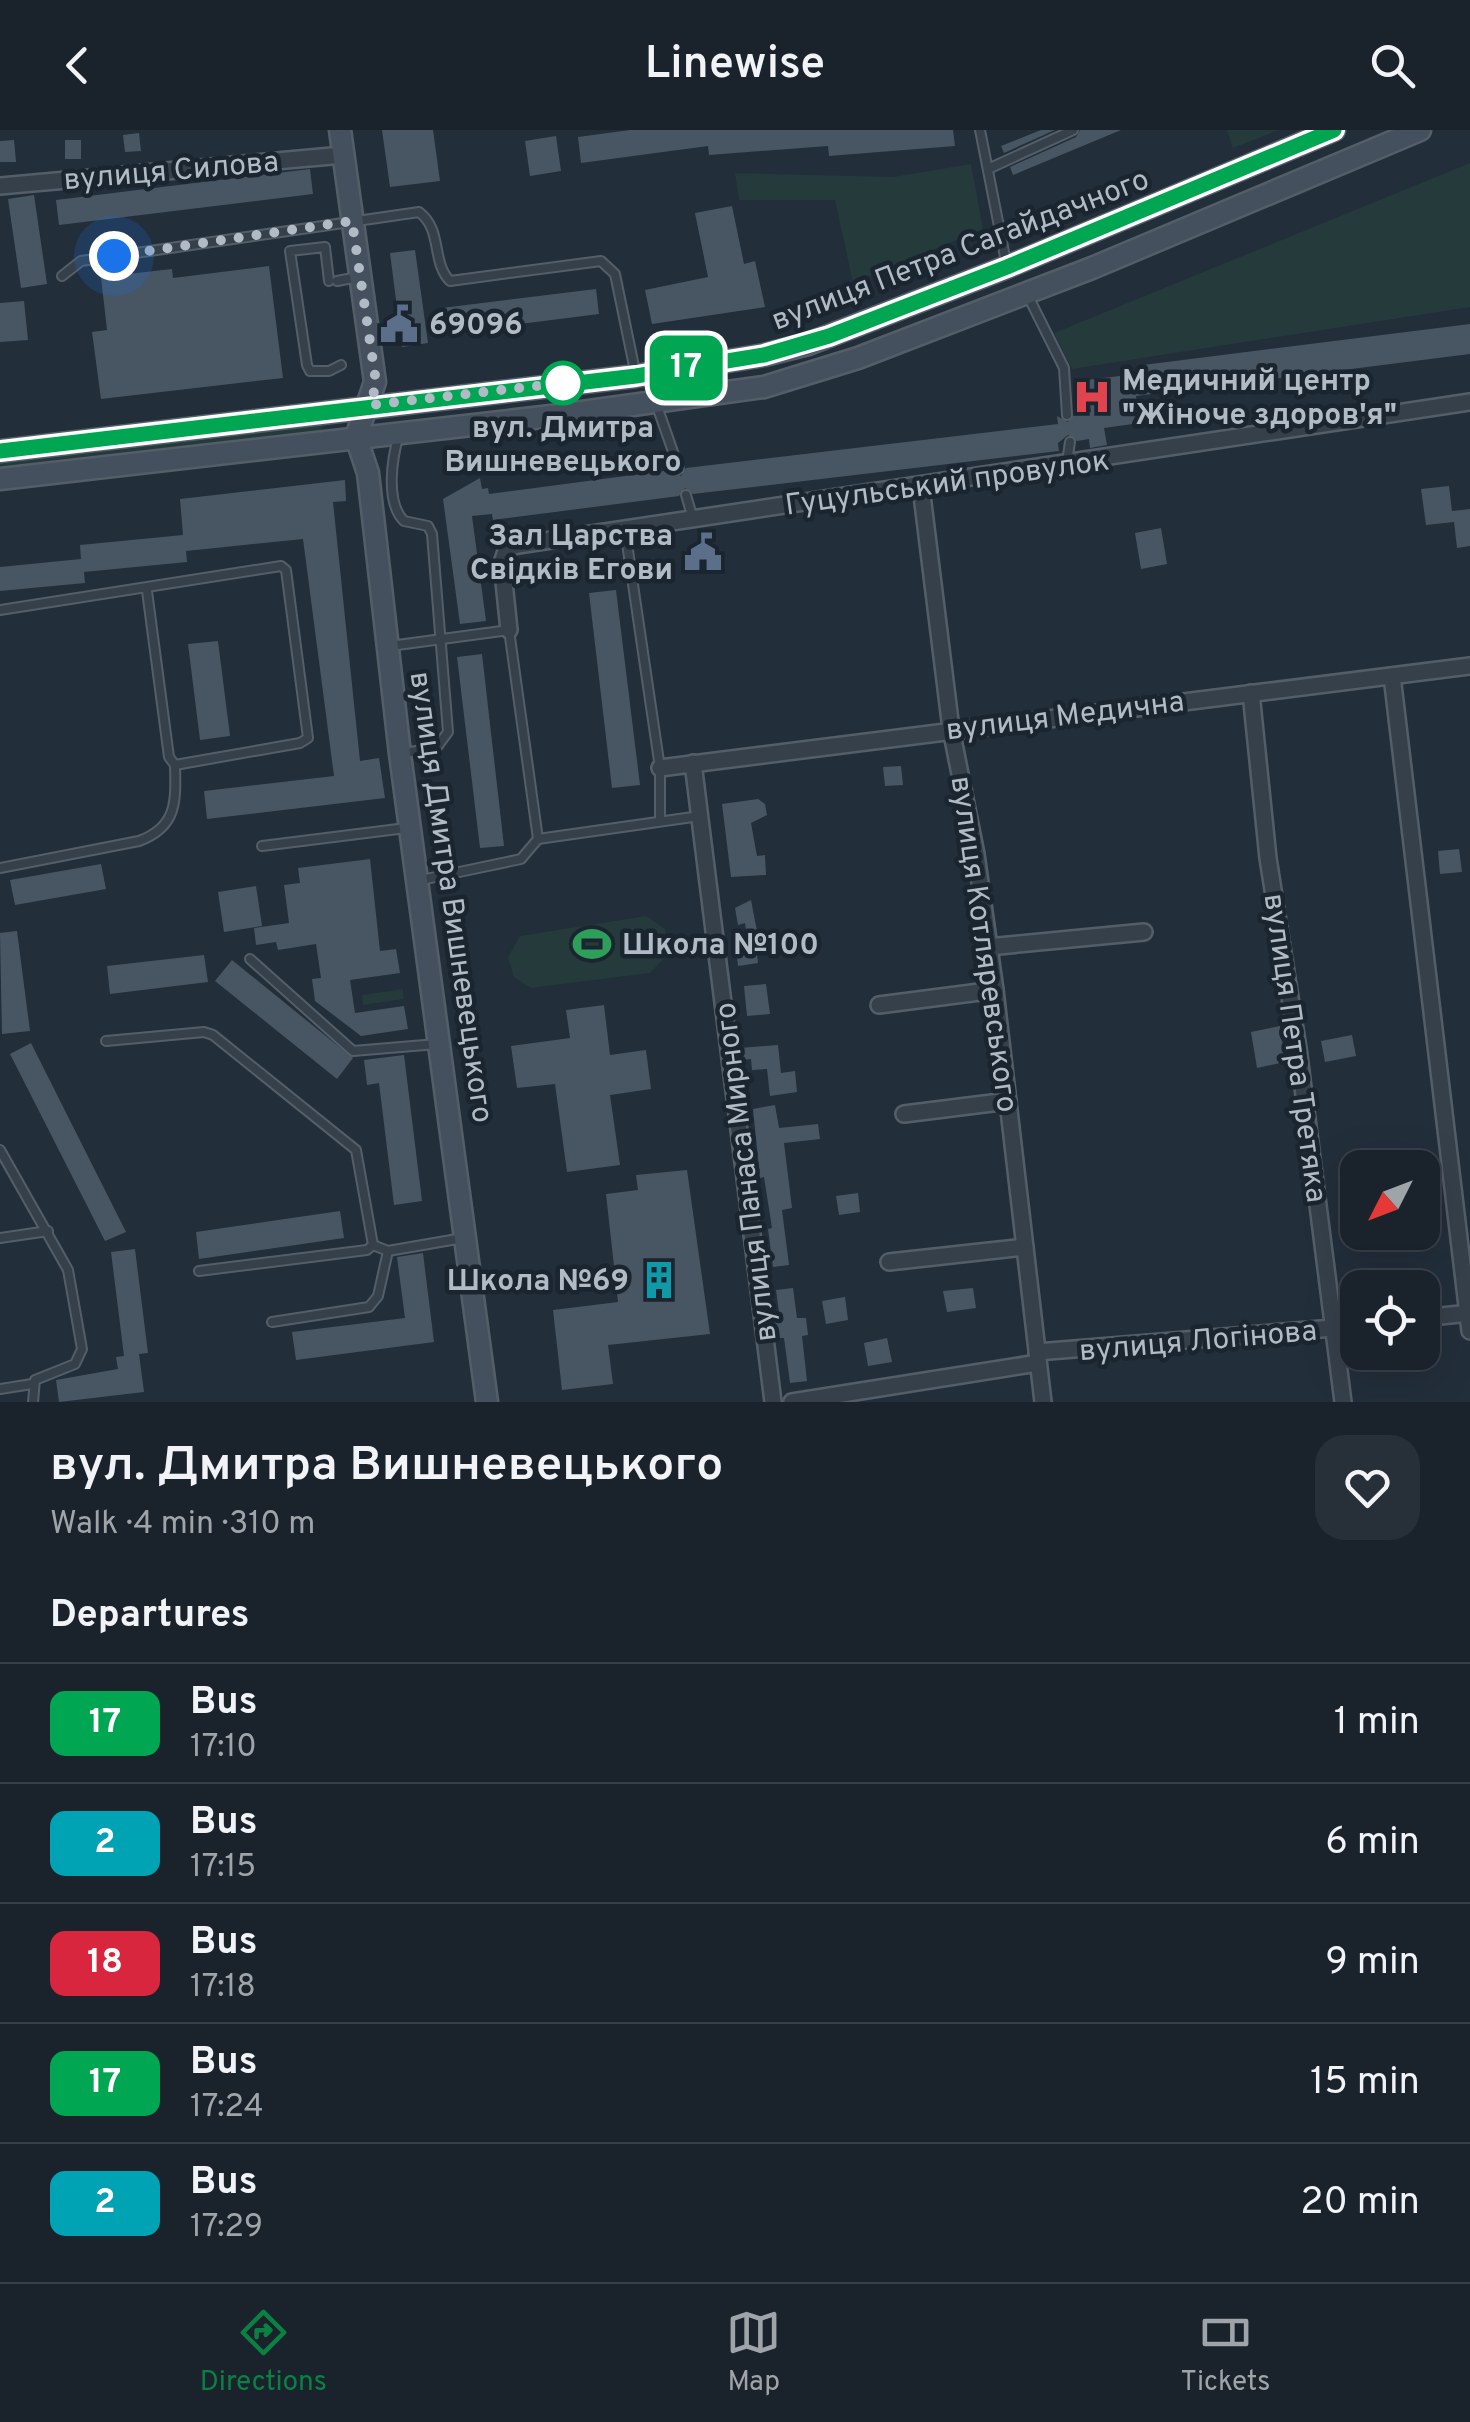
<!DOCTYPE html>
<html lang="en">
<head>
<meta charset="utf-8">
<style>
  :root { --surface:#1a222c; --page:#272f38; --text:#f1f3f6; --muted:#9fa4a9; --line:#383f48; --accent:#0b8043 }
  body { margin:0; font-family:Overpass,sans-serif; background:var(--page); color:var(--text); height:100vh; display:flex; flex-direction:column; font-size:38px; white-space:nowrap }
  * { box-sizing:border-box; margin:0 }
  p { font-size:32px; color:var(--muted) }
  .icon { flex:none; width:55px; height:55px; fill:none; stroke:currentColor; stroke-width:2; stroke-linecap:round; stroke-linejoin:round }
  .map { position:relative; height:1272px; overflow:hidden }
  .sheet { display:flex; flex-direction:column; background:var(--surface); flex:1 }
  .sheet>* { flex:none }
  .badge { padding:0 20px; border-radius:15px; font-size:35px; line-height:65px }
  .needle { width:65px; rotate:228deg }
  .fabs { position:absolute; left:1340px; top:1020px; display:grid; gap:20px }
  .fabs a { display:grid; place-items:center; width:100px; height:100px; border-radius:20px; background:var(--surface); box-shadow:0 10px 40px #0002,0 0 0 2px var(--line); font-size:50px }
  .you { position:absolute; width:50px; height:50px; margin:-25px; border:8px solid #fff; border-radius:50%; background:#1a73e8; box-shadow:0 0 0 15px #1a73e833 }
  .map>.badge { position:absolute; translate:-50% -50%; box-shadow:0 0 0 5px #fff }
  h2 { padding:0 50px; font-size:38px; line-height:90px }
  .round { display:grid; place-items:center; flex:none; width:105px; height:105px; border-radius:30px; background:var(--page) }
  .headline { display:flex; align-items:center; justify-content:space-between; height:170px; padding:0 50px }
  h1 { font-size:48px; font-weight:600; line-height:75px }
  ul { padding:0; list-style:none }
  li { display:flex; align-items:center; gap:30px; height:120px; padding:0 50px; border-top:2px solid var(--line) }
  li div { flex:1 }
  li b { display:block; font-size:38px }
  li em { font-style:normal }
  li .badge { min-width:110px; font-weight:700; text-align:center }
  header { display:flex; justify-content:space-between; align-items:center; height:130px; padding:0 50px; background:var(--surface); font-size:45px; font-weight:600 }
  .tab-bar { display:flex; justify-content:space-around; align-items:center; height:140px; border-top:2px solid var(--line); background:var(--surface); font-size:28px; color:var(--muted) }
  .tab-bar a { display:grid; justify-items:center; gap:5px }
  .tab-bar .active { color:var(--accent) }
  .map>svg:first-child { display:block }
  .green { fill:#243a3b }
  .building { fill:#485663 }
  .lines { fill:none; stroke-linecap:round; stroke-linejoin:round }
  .lane-casing { stroke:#545e68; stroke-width:12 }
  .street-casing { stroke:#545e68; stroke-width:20 }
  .secondary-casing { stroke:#545e68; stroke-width:25 }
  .lane { stroke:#36404a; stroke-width:8 }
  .street { stroke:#36404a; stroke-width:15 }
  .secondary { stroke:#44505d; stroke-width:20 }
  .line-casing { stroke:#fff; stroke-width:22 }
  .line { stroke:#00a651; stroke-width:15 }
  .walk { stroke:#b1bbc6; stroke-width:10; stroke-dasharray:0 18 }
  .stop-dot { fill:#fff; stroke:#00a651; stroke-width:5 }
  .labels { text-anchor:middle; stroke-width:9; stroke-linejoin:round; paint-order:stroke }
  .street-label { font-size:30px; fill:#b1bbc6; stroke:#1b252f }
  .poi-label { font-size:30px; font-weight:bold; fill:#b1bbc6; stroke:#1b252f; text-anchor:start }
  .stop-label { font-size:30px; font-weight:bold; fill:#b1bbc6; stroke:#1b252f }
</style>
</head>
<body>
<header><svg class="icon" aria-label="back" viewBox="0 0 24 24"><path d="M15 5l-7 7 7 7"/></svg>Linewise<svg class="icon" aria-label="search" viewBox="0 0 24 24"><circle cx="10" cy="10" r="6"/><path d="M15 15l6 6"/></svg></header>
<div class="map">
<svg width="1470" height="1272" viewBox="0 0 1470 1272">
  <rect width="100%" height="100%" fill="#222e3a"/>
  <g class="green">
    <polygon points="1227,0 1279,0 1233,18"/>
    <polygon points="1470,33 1470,177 1072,239 1054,203"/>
    <polygon points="971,34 983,99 853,153 835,70 739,70 735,43 893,47"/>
    <polygon points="313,291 324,297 315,304 0,341 0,329"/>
    <polygon points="646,786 665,799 670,822 650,843 531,858 514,847 508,827 520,806"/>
    <polygon points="403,859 404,869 363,875 362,865"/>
  </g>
  <g class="building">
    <polygon points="382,0 433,0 440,51 390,57"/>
    <polygon points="630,0 953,0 955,16 829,26 828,16 709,25 708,16 581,33 578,7"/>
    <polygon points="1041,0 1055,0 1004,23 1001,16"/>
    <polygon points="1080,0 1121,0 1013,45 1010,37 1076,7"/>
    <polygon points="139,3 141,21 125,22 123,5"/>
    <polygon points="556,6 561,41 530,46 525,11"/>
    <polygon points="14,10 16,32 0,32 0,11"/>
    <rect x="65" y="10" width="16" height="19"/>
    <polygon points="310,39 313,64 59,95 56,70"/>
    <polygon points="34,65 47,154 21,158 8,69"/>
    <polygon points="732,76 744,134 755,131 765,177 652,194 645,160 708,147 695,83"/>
    <polygon points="415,120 428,213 402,217 390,123"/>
    <polygon points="269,136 283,248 101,269 92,202 107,200 101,147 172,139 173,148"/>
    <polygon points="596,159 599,184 439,204 442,178"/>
    <polygon points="24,171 28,210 0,212 0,173"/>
    <polygon points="1470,194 1470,224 1136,266 1140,293 1104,298 1107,315 1090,318 1089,309 1077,311 1068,305 1058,313 1059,321 693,364 685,358 679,366 493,390 492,384 472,386 486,491 460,494 443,369 480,348 482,359 488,358 489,364 671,340 681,346 686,338 1058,294 1057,286 1068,292 1074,284 1091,282 1087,250 1144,243 1143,235"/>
    <polygon points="345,350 346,371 333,372 360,631 379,628 385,668 207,689 204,661 334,646 303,409 186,421 187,432 84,442 85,453 0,461 0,437 81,429 80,415 183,405 180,369"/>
    <polygon points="1449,356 1452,381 1470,379 1470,416 1457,418 1454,392 1426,395 1421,359"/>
    <polygon points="1161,398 1167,434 1141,439 1135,403"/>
    <polygon points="616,460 640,655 612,658 589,463"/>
    <polygon points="218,511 230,606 200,610 188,514"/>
    <polygon points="482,524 504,716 480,718 457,527"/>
    <polygon points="901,636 903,655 885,656 883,637"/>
    <polygon points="758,669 765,674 767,685 751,693 757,726 765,725 766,745 731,747 722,674"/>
    <polygon points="1459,719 1462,742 1440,744 1438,721"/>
    <polygon points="370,729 380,821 396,819 400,843 350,850 355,883 404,876 408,899 361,906 315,871 312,849 321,848 316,814 278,820 276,812 256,815 254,798 289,793 284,755 300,753 298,738"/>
    <polygon points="101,734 106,759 15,775 10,750"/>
    <polygon points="256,756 262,796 224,802 218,762"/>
    <polygon points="751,770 757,801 763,801 765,811 748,813 745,793 738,795 735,778"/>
    <polygon points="17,801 30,901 2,904 0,803"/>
    <polygon points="756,815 758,833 738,836 736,818"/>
    <polygon points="204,825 208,852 110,864 107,836"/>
    <polygon points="232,830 353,928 337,949 215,851"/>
    <polygon points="766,854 770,884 747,886 744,856"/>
    <polygon points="604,875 610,925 646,920 651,959 610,965 620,1035 567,1042 555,954 517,958 511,916 570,908 566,880"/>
    <polygon points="1280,896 1285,932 1257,938 1251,902"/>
    <polygon points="1352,905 1356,926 1325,932 1321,911"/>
    <polygon points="31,913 126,1102 105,1111 10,924"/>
    <polygon points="778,915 781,943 795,941 797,962 770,966 767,939 752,940 751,929 742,930 740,918"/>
    <polygon points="404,925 422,1071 394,1075 379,953 367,955 364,930"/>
    <polygon points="775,975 779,998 818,994 820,1009 784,1013 792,1078 782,1080 789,1135 773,1137 768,1099 772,1098 764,1047 760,1048 753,979"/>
    <polygon points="687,1040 710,1204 608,1215 613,1254 562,1260 553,1180 618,1172 606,1064 638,1060 636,1045"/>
    <polygon points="858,1063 860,1082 839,1085 836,1066"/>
    <polygon points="340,1081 344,1108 199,1129 196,1102"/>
    <polygon points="135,1119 148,1223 139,1224 144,1262 59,1272 56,1250 118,1239 116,1227 124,1226 111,1122"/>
    <polygon points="423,1123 434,1212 296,1230 292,1202 405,1188 397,1127"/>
    <polygon points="793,1158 797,1188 806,1188 808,1205 802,1206 807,1251 790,1253 784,1208 776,1208 774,1191 780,1190 776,1160"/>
    <polygon points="973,1158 976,1178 947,1182 943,1161"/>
    <polygon points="845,1167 848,1190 826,1194 822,1171"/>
    <polygon points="887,1208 892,1232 868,1236 864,1213"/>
  </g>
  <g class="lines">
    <g class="lane-casing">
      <g id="lane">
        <polyline points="980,0 1007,137"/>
        <polyline points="988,39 1073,0"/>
        <path d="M62,146L81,131L419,82C443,100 431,132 450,151L601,131L615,144L636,246"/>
        <polyline points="329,151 325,117 290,121 307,235 310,241 329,241 341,235"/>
        <polyline points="337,151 358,147"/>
        <polyline points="1028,166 1064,238 1067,285"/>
        <polyline points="657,276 679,339"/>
        <path d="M399,304C392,328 385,372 404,391L428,396L432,404L448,602L437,617L400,624"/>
        <polyline points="1067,332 1070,312"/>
        <polyline points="686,365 693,389"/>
        <polyline points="625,400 660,638 660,689"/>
        <polyline points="0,480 281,436 286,440 308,608 300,613 175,635"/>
        <polyline points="390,516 509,500 538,709 521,729 421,750"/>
        <polyline points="538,709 700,686"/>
        <polyline points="262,716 406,698"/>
        <path d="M0,738L139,711C177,697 176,672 175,635L169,627L147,461"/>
        <polyline points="250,829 353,921 437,914"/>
        <polyline points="106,911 204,902 213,905 356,1020 373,1115 388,1121"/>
        <polyline points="0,1020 68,1140 82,1219 75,1234 35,1250 33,1272"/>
        <polyline points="0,1108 48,1101"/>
        <polyline points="199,1141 367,1120 373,1115"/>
        <polyline points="272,1192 369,1177 378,1166 388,1121 463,1108"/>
        <polyline points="0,1259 32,1254"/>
      </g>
    </g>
    <g class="street-casing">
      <g id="street">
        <polyline points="0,56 343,25"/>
        <polyline points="921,357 951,599 976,724 995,860 1043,1272"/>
        <polyline points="509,500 502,433 507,418 518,415 1470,272"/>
        <polyline points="1392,546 1470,1201"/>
        <polyline points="1251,563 1268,728 1298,918 1343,1272"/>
        <polyline points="693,633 773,1272"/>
        <polyline points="660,638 1470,536"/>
        <polyline points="988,817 1144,802"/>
        <polyline points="879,875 995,860"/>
        <polyline points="904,984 1008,971"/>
        <polyline points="889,1132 1025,1117"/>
        <polyline points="1422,1188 1470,1183"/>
        <polyline points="1037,1222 1358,1196"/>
        <polyline points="792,1272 1038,1233"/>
      </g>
    </g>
    <g class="secondary-casing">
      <g id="secondary">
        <polyline points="340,0 375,252 356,307 368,343 400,624 487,1272"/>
        <polyline points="0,321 636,246 764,225 808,214 1007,137 1334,0"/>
        <polyline points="0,349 560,285 764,257 858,228 1092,138 1420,0"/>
      </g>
    </g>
    <use href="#lane" class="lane"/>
    <use href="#street" class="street"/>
    <use href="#secondary" class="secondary"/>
  </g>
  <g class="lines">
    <g class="line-casing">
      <polyline id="line" points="0,321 636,246 764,225 829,206 1007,137 1334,0"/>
    </g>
    <use href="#line" class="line"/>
    <polyline class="walk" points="114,126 352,91 376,252 371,275 563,253"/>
  </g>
  <defs>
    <g id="civic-bare" transform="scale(3)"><path d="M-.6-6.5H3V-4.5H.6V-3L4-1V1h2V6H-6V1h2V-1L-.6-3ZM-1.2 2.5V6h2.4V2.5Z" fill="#5c6f8a" stroke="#1b252f" stroke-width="2.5" paint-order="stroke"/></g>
    <g id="hospital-bare" transform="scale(3)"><path d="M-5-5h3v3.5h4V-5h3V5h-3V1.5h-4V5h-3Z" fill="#e0444e" stroke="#1b252f" stroke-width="2.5" paint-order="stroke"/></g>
    <g id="stadium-bare" transform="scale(3)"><path d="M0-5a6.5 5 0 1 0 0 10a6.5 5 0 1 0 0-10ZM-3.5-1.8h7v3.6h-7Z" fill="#2e9e5b" stroke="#1b252f" stroke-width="2.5" paint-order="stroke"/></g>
    <g id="building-bare" transform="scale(3)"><path d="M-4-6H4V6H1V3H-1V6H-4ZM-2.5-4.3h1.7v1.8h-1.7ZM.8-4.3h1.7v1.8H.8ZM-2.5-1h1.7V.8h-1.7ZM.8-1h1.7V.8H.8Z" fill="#0f9aa8" stroke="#1b252f" stroke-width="2.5" paint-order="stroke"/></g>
  </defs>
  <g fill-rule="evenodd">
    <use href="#civic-bare" x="399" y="194"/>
    <use href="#hospital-bare" x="1092" y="267"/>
    <use href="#civic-bare" x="703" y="422"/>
    <use href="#stadium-bare" x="592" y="814"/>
    <use href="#building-bare" x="659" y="1150"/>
  </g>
  <circle class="stop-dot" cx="563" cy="253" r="20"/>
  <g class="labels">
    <g class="street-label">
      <text transform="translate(171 40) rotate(-5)" y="10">вулиця Силова</text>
      <text transform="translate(960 119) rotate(-21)" y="10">вулиця Петра Сагайдачного</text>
      <text transform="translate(947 352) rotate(-8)" y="10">Гуцульський провулок</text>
      <text transform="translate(1065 585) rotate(-7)" y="10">вулиця Медична</text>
      <text transform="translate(452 767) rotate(82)" y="10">вулиця Дмитра Вишневецького</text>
      <text transform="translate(985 814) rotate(82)" y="10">вулиця Котляревського</text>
      <text transform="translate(1296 918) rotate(82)" y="10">вулиця Петра Третяка</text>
      <text transform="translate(745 1042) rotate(-97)" y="10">вулиця Панаса Мирного</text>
      <text transform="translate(1198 1210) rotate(-5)" y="10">вулиця Логінова</text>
    </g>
    <g class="poi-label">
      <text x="429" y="204">69096</text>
      <text x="1122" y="260">Медичний центр<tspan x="1122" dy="34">"Жіноче здоров'я"</tspan></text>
      <text x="673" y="415" text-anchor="end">Зал Царства<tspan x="673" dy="34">Свiдкiв Егови</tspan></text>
      <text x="622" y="824">Школа №100</text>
      <text x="629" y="1160" text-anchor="end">Школа №69</text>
    </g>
    <g class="stop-label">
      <text x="563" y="307">вул. Дмитра<tspan x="563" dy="34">Вишневецького</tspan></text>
    </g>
  </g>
</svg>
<div class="fabs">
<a><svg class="needle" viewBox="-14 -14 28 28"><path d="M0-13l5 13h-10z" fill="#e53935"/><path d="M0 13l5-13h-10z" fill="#9fa4a9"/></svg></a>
<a><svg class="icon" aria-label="locate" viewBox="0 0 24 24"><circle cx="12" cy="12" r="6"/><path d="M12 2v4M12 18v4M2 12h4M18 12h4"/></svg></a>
</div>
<div class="you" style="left:114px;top:126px"></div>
<b class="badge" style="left:686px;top:238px;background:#00a651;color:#fff">17</b>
</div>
<section class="sheet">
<div class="headline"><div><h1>вул. Дмитра Вишневецького</h1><p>Walk · 4 min · 310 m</p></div><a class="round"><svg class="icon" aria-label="heart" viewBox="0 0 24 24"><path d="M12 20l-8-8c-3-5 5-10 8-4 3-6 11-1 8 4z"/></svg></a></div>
<h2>Departures</h2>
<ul>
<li><span class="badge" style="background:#00a651;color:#fff">17</span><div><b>Bus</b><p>17:10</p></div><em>1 min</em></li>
<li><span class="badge" style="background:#00a3b4;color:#fff">2</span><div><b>Bus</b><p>17:15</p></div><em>6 min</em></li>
<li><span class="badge" style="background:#d7263d;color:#fff">18</span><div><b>Bus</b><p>17:18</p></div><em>9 min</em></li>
<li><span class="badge" style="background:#00a651;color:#fff">17</span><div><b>Bus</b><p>17:24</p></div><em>15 min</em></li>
<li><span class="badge" style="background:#00a3b4;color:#fff">2</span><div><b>Bus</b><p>17:29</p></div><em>20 min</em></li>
</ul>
</section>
<nav class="tab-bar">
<a class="active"><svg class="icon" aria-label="directions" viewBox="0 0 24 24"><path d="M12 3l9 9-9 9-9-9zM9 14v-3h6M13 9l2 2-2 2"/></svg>Directions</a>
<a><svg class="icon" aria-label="map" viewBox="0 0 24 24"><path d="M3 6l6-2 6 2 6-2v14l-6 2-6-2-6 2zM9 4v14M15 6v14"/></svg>Map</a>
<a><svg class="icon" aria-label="tickets" viewBox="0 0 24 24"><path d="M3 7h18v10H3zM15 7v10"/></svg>Tickets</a>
</nav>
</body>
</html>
